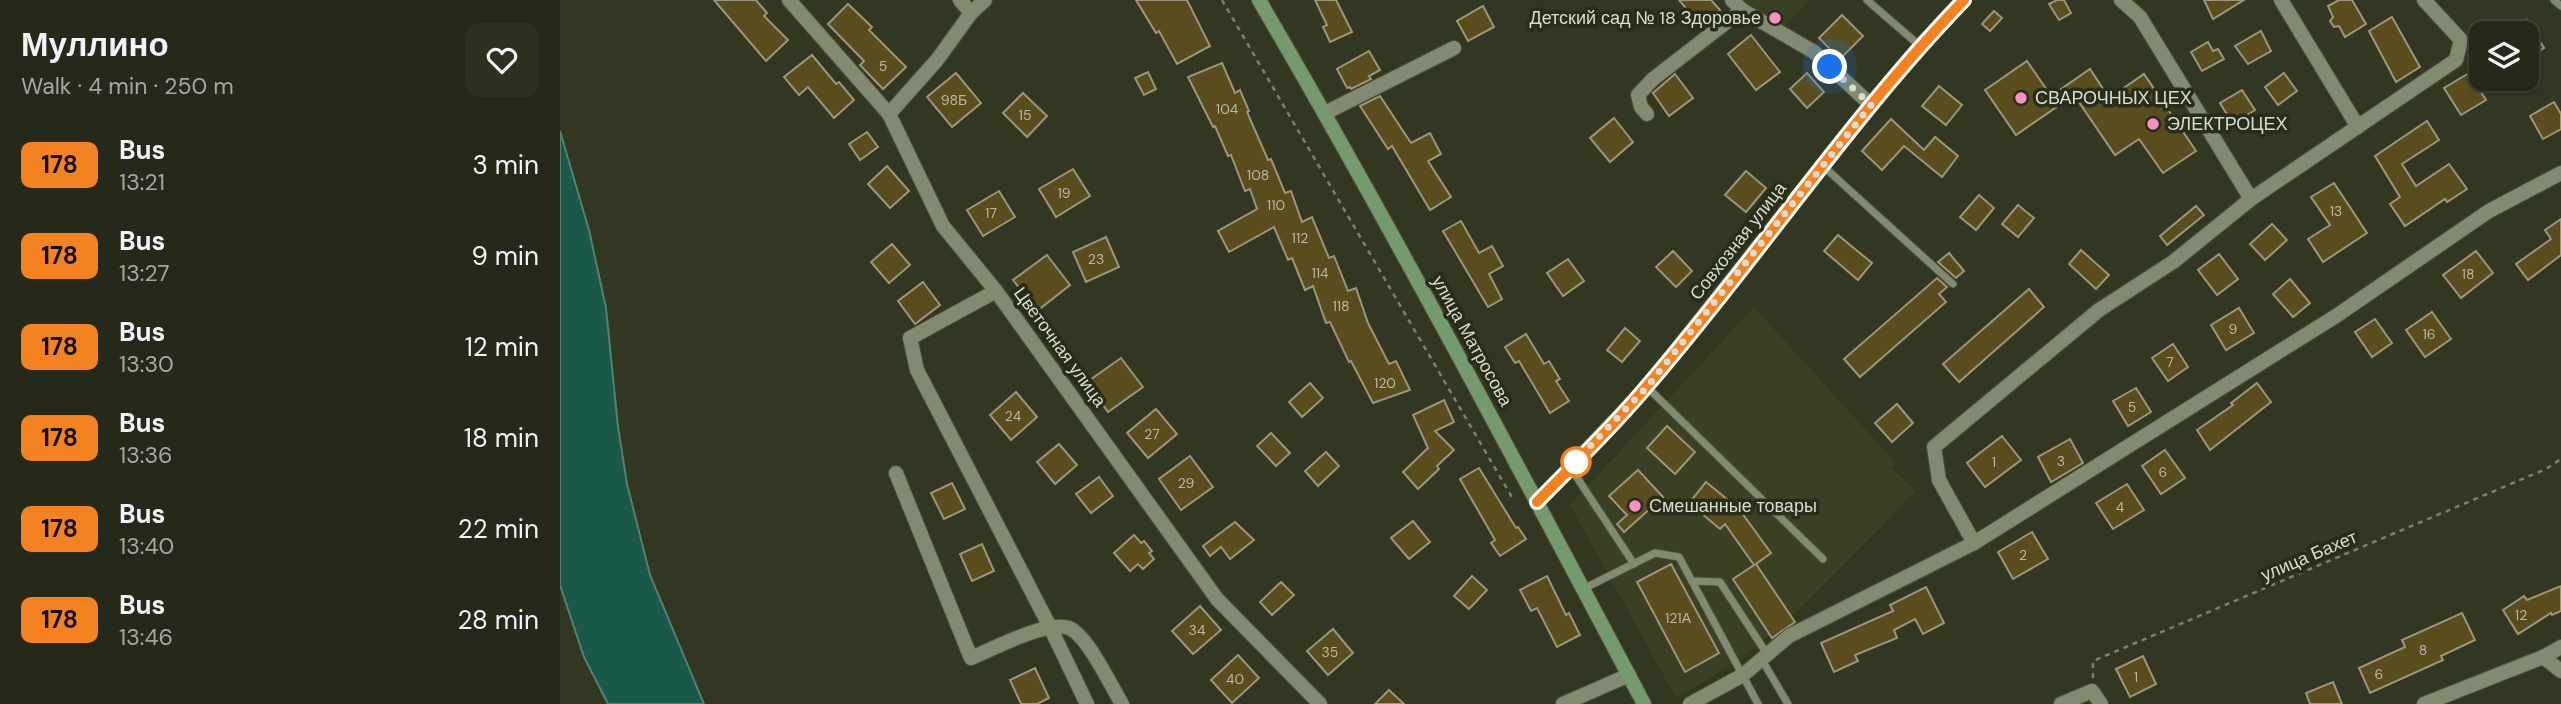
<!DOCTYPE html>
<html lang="en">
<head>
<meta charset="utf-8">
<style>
  :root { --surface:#252919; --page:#2d3122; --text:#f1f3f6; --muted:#a3a6a2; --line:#424538 }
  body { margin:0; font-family:"DM Sans",sans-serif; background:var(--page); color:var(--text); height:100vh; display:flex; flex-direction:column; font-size:26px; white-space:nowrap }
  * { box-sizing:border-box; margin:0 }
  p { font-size:23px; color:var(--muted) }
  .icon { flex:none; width:38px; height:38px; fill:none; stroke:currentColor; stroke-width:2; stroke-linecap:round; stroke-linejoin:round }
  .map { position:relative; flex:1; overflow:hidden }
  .drawer { display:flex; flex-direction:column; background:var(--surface); width:560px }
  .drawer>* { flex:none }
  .badge { padding:0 14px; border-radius:10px; font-size:24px; line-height:46px }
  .buttons { position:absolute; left:1909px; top:21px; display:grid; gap:14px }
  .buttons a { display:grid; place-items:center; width:70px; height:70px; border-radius:14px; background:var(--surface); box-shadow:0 2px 5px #0004,0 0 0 2px var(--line); font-size:35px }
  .you { position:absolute; width:35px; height:35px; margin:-18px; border:5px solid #fff; border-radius:50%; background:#1a73e8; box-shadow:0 0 0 10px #1a73e833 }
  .map>.badge { position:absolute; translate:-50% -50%; box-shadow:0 0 0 4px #fff }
  .round { display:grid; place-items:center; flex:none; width:74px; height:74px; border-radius:14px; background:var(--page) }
  .summary { display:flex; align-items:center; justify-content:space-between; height:119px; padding:0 21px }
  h1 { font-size:33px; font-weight:600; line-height:52px }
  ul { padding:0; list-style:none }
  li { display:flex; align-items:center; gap:21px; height:91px; padding:0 21px }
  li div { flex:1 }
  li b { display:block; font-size:26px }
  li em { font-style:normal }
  li .badge { min-width:77px; font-weight:700; text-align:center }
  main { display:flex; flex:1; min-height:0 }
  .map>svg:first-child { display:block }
  .built { fill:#394024 }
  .water { fill:#1a5849; stroke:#538071; stroke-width:2 }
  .building { fill:#594d1e; stroke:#9c957c; stroke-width:2 }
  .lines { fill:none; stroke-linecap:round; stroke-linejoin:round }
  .service-casing { stroke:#4e5341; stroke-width:9 }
  .minor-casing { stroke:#4e5341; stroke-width:16 }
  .tertiary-casing { stroke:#4e5341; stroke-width:16 }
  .secondary-casing { stroke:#4e5341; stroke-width:16 }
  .path { stroke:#7c816f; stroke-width:2.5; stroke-dasharray:5 5; stroke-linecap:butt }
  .service { stroke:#828a71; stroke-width:7 }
  .minor { stroke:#828a71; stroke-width:14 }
  .tertiary { stroke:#828a71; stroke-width:14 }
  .secondary { stroke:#769a6f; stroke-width:14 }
  .line-casing { stroke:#fff; stroke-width:16 }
  .line { stroke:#f58220; stroke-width:10 }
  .walk { stroke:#d8ddcf; stroke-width:7; stroke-dasharray:0 12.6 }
  .poi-dot { fill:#fb8fc3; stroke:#272d18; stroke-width:2.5 }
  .stop-dot { fill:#fff; stroke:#f58220; stroke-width:3.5 }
  .labels { text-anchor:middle; stroke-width:7; stroke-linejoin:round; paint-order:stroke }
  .number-label { font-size:14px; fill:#b8b9a3 }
  .poi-label { font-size:18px; fill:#d8ddcf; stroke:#272d18; text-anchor:start }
  .street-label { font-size:18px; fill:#d8ddcf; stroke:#272d18 }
</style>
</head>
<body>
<main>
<section class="drawer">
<div class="summary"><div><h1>Муллино</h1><p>Walk · 4 min · 250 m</p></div><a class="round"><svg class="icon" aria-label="heart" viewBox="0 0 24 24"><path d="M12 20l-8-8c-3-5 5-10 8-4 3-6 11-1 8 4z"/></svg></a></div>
<ul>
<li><span class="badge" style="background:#f58220;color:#111">178</span><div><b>Bus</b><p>13:21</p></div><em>3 min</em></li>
<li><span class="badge" style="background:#f58220;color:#111">178</span><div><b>Bus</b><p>13:27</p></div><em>9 min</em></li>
<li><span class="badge" style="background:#f58220;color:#111">178</span><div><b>Bus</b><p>13:30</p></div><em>12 min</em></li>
<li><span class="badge" style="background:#f58220;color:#111">178</span><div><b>Bus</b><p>13:36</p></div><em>18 min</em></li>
<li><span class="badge" style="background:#f58220;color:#111">178</span><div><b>Bus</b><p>13:40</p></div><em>22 min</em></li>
<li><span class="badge" style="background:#f58220;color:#111">178</span><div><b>Bus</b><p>13:46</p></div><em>28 min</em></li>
</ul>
</section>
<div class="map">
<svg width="2001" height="704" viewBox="0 0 2001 704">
  <rect width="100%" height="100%" fill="#313721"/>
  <g class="built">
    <polygon points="1180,0 1249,0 1216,35"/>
    <polygon points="1194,307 1336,463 1332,468 1356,491 1242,607 1180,660 1116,698 1010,505"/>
  </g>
  <polygon class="water" points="0,131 29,230 46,308 58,427 67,484 90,575 144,704 48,704 24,657 0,585"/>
  <g class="building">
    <polygon points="154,0 196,0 207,13 204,16 228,40 206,61"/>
    <polygon points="576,0 627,0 650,46 617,64 599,31 596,33"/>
    <polygon points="755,0 776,0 792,32 770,42 763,27 767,25"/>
    <polygon points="1119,0 1151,0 1160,10 1141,26"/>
    <polygon points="1497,0 1504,0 1511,13 1499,20 1489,4"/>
    <polygon points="1644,0 1684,0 1653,19"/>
    <polygon points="1779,0 1792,0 1806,24 1785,37 1779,26 1774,27 1770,21 1773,17 1768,6"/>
    <polygon points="288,4 312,27 309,30 346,67 323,89 300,65 304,61 268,24"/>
    <polygon points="923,6 934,27 908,41 897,21"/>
    <polygon points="1434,11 1442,18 1430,31 1422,24"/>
    <polygon points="1282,15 1303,36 1280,59 1259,38"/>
    <polygon points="1832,17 1860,67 1836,82 1809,31"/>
    <polygon points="1967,21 1984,48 1967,58"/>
    <polygon points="1701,31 1711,51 1688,64 1675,46"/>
    <polygon points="1191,35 1220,72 1196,90 1168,54"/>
    <polygon points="1648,42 1653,51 1658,49 1664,59 1642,71 1631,52"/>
    <polygon points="809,51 820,70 809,76 811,79 791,89 790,87 787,88 777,69"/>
    <polygon points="252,55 276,84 279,82 294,100 274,118 248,87 239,95 224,77"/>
    <polygon points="1467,61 1491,96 1530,69 1549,98 1584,74 1636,151 1603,173 1579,139 1555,155 1514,95 1456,135 1425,90"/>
    <polygon points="662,63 675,93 680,90 689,111 687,112 708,160 711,159 725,193 731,191 742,222 752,217 769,258 774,256 788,291 796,288 808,323 829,364 836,361 850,390 813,403 791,361 789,362 770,322 766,323 753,286 745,290 732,258 728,260 714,227 669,252 658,231 697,209 690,189 685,191 671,155 668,156 655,126 653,127 628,77"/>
    <polygon points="588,72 596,89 584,95 575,78"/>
    <polygon points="396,73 421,103 392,127 367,97"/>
    <polygon points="1247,73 1264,92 1247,108 1230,89"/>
    <polygon points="1724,73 1737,91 1718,105 1705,87"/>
    <polygon points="1909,73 1926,100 1901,115 1884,88"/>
    <polygon points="1115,74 1133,98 1109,116 1093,93"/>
    <polygon points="1379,86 1402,105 1386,125 1362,106"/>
    <polygon points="1682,90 1695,110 1673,124 1660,103"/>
    <polygon points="463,93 487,116 467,137 443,113"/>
    <polygon points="820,96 851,143 870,133 881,154 868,161 891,197 870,210 832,146 828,149 800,106"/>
    <polygon points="1994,102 2001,114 2001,129 1983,139 1970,116"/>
    <polygon points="1054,118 1073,142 1050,162 1030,138"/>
    <polygon points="1331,119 1364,150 1375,137 1398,156 1382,177 1344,146 1322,170 1302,151"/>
    <polygon points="1867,121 1879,140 1842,164 1856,186 1889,164 1907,189 1887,202 1885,199 1845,226 1830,204 1840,197 1815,156"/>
    <polygon points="307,132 318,147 300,160 289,144"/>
    <polygon points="327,166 349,191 330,208 308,184"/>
    <polygon points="513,169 530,196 496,217 479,189"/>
    <polygon points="1186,171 1206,188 1186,212 1165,195"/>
    <polygon points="1774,183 1807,233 1763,262 1748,239 1770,225 1751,197"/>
    <polygon points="439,191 455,217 423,236 407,210"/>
    <polygon points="1419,195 1434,208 1416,230 1400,217"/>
    <polygon points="1458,205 1474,218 1458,237 1442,224"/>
    <polygon points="1636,206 1644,215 1607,245 1600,236"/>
    <polygon points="2001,219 2001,255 1968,280 1956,264 1991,239 1985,230"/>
    <polygon points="901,221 919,253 932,246 943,266 929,274 942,299 928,307 883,231"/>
    <polygon points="1712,224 1727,240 1705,260 1690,244"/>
    <polygon points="1278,235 1312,263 1298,280 1264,251"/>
    <polygon points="546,237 559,267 526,282 513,252"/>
    <polygon points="332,244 350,265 329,283 311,262"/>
    <polygon points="1521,250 1549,275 1536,289 1509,264"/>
    <polygon points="1113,251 1132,271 1116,287 1096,267"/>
    <polygon points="1916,251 1933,273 1901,298 1883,275"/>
    <polygon points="1389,253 1404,271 1396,278 1378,262"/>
    <polygon points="1659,254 1678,279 1657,295 1638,270"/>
    <polygon points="487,255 510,285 477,311 453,280"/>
    <polygon points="1008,259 1024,281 1003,296 987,273"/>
    <polygon points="1377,278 1387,287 1379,294 1386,302 1300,377 1284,359"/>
    <polygon points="1730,279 1750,303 1733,317 1713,294"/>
    <polygon points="363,282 380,305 355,324 338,301"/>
    <polygon points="1469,289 1484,307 1399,382 1383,364"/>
    <polygon points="1679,308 1694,333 1666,350 1651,325"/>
    <polygon points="1872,312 1891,339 1865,357 1846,330"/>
    <polygon points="1815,319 1832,343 1812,357 1795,332"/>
    <polygon points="1065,328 1080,341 1062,362 1047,350"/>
    <polygon points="966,334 984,364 989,361 1000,379 996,381 1009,401 990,413 959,361 955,363 945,347"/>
    <polygon points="1613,344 1628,367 1608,381 1592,358"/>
    <polygon points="561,358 583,387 548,412 527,382"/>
    <polygon points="750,383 763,398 742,417 729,402"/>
    <polygon points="1697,383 1711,402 1650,450 1637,430 1673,405 1671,403"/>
    <polygon points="1576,388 1591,412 1568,426 1553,401"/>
    <polygon points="456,392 477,417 451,440 430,415"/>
    <polygon points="884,400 894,422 875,431 894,450 877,466 879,469 858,489 843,472 868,448 853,415"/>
    <polygon points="1337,404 1353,423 1332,442 1315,423"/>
    <polygon points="596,409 617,434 588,458 567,433"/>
    <polygon points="1107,426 1135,452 1115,474 1087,448"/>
    <polygon points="711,433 730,453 716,466 697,446"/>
    <polygon points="1442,436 1461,460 1425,487 1407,463"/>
    <polygon points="1510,439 1523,463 1491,482 1478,457"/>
    <polygon points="499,444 517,465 495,484 477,462"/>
    <polygon points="1605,450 1625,478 1601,494 1582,466"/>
    <polygon points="766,452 779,466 758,486 745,471"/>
    <polygon points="630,456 653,487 621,510 599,479"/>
    <polygon points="919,468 956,528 958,527 966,539 940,556 931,543 935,540 900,479"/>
    <polygon points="1078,470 1103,497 1064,532 1057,524 1067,515 1049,496"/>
    <polygon points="539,477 553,496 531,513 516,494"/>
    <polygon points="1146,482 1179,509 1211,553 1196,564 1235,622 1212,638 1173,579 1194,565 1165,524 1160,529 1129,503"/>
    <polygon points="392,483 405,509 384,519 371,493"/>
    <polygon points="1567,484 1584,510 1553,529 1536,503"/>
    <polygon points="853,521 870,542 849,559 831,538"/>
    <polygon points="675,522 694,540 670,559 661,547 650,556 643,546"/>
    <polygon points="1472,532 1488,559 1453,579 1438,552"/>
    <polygon points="574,535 581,543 584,541 592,551 589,553 594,559 583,569 578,564 570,571 554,553"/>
    <polygon points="422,544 434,571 412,581 400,554"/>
    <polygon points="1111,564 1159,653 1125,672 1077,582"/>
    <polygon points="912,576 927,590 909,609 894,596"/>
    <polygon points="987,576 1006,615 1009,613 1020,635 997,647 977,608 971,611 960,590"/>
    <polygon points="721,582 734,595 712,615 700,602"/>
    <polygon points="2001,586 2001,611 1992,615 1991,613 1958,634 1943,610 1964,596 1967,600"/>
    <polygon points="1366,587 1384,623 1363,634 1355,619 1334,630 1337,638 1295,655 1298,661 1274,672 1261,643 1333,611 1330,605"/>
    <polygon points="640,606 661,630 633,654 612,631"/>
    <polygon points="1902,613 1915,640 1881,656 1883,660 1810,693 1799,668 1845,647 1842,640"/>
    <polygon points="773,629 793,653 768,675 747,651"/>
    <polygon points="678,655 699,678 672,703 651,680"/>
    <polygon points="1583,656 1596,684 1570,697 1556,669"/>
    <polygon points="475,668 489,698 477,704 461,704 450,680"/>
    <polygon points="1773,682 1782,704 1750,704 1746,693"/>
    <polygon points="829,690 844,704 815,704"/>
  </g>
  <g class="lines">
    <g class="service-casing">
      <g id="service">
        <polyline points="1307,0 1360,46"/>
        <polyline points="1994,0 2001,6"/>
        <polyline points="1263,166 1393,284"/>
        <polyline points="1087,387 1263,559"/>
        <polyline points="1010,467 1074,564"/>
        <polyline points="1132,581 1160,582 1207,654"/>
        <polyline points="1023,589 1095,553 1119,557 1198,704"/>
        <polyline points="1202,660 1228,704"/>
      </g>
    </g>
    <g class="minor-casing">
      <g id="minor">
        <polyline points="229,0 329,114 383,226 436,291 657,599 760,704"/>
        <polyline points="400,0 411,13"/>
        <polyline points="1172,0 1182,10 1254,52 1311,105"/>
        <polyline points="1721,0 1798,127"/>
        <polyline points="765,113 894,48"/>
        <polyline points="329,114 377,60 411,13 425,0"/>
        <polyline points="1087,114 1081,107 1078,95 1093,79 1182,10"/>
        <polyline points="1691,199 1896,60 1901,40 1864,0"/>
        <polyline points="436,291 350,338 357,370 490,627 527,704"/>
        <path d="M336,473L411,658C433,649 487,620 509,628C527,635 551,686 562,704"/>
        <polyline points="1414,543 1379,480 1374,447 1539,310 1613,262 1691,199 1580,17 1561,0"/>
        <polyline points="1983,657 2001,671"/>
        <polyline points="1003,704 1069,675"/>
        <polyline points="1130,704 1183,675 1229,636 1414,543 1776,316 1929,211 2001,173"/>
        <polyline points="1501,704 1532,691 1541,704"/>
        <polyline points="1864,704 1983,657 2001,647"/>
      </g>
    </g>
    <g class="tertiary-casing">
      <polyline id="tertiary" points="977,502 1087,387 1311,105 1360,46 1404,0"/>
    </g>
    <g class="secondary-casing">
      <path id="secondary" d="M699,0C834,231 959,468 1084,704"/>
    </g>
    <g class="path">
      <polyline points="662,0 953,499"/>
      <polyline points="1533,678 1533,661 1986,469 2001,459"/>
    </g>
    <use href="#service" class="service"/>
    <use href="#minor" class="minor"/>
    <use href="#tertiary" class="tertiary"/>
    <use href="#secondary" class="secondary"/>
  </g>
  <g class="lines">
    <g class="line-casing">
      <path id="line" d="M977,502C1014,464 1053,427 1087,386C1196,260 1288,120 1404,0"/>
    </g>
    <use href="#line" class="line"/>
    <polyline class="walk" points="1016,462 1010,467 1087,387 1311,105 1270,67"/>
  </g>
  <g class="poi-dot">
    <circle cx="1215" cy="18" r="7"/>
    <circle cx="1461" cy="98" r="7"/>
    <circle cx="1593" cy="124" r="7"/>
    <circle cx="1075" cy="506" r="7"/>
  </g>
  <circle class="stop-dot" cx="1016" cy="462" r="14"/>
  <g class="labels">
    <g class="number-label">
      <text x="323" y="71">5</text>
      <text x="394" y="105">98Б</text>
      <text x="667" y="114">104</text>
      <text x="465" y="120">15</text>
      <text x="698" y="180">108</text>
      <text x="504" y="198">19</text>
      <text x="716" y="210">110</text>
      <text x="1776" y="216">13</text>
      <text x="431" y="218">17</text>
      <text x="740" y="243">112</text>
      <text x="536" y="264">23</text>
      <text x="760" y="278">114</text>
      <text x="1908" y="279">18</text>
      <text x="781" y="311">118</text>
      <text x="1673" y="334">9</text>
      <text x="1869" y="339">16</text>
      <text x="1610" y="367">7</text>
      <text x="825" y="388">120</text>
      <text x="1572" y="412">5</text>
      <text x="453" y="421">24</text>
      <text x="592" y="439">27</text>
      <text x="1501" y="466">3</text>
      <text x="1434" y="467">1</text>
      <text x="1603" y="477">6</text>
      <text x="626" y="488">29</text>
      <text x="1560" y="512">4</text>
      <text x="1463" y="560">2</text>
      <text x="1961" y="620">12</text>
      <text x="1118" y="623">121А</text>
      <text x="637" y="635">34</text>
      <text x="1863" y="655">8</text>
      <text x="770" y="657">35</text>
      <text x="1819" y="679">6</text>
      <text x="1576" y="682">1</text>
      <text x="675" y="684">40</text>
    </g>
    <g class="poi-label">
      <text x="1201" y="24" text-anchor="end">Детский сад № 18 Здоровье</text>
      <text x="1475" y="104">СВАРОЧНЫХ ЦЕХ</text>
      <text x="1607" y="130">ЭЛЕКТРОЦЕХ</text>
      <text x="1089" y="512">Смешанные товары</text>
    </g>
    <g class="street-label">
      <text transform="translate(1178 241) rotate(-52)" y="6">Совхозная улица</text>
      <text transform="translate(912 341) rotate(61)" y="6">улица Матросова</text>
      <text transform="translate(500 347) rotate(54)" y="6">Цветочная улица</text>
      <text transform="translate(1749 556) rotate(-23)" y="6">улица Бахет</text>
    </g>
  </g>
</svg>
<div class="buttons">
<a><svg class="icon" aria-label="layers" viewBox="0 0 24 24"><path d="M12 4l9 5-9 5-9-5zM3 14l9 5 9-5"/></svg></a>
</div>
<div class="you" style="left:1270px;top:67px"></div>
</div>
</main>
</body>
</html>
